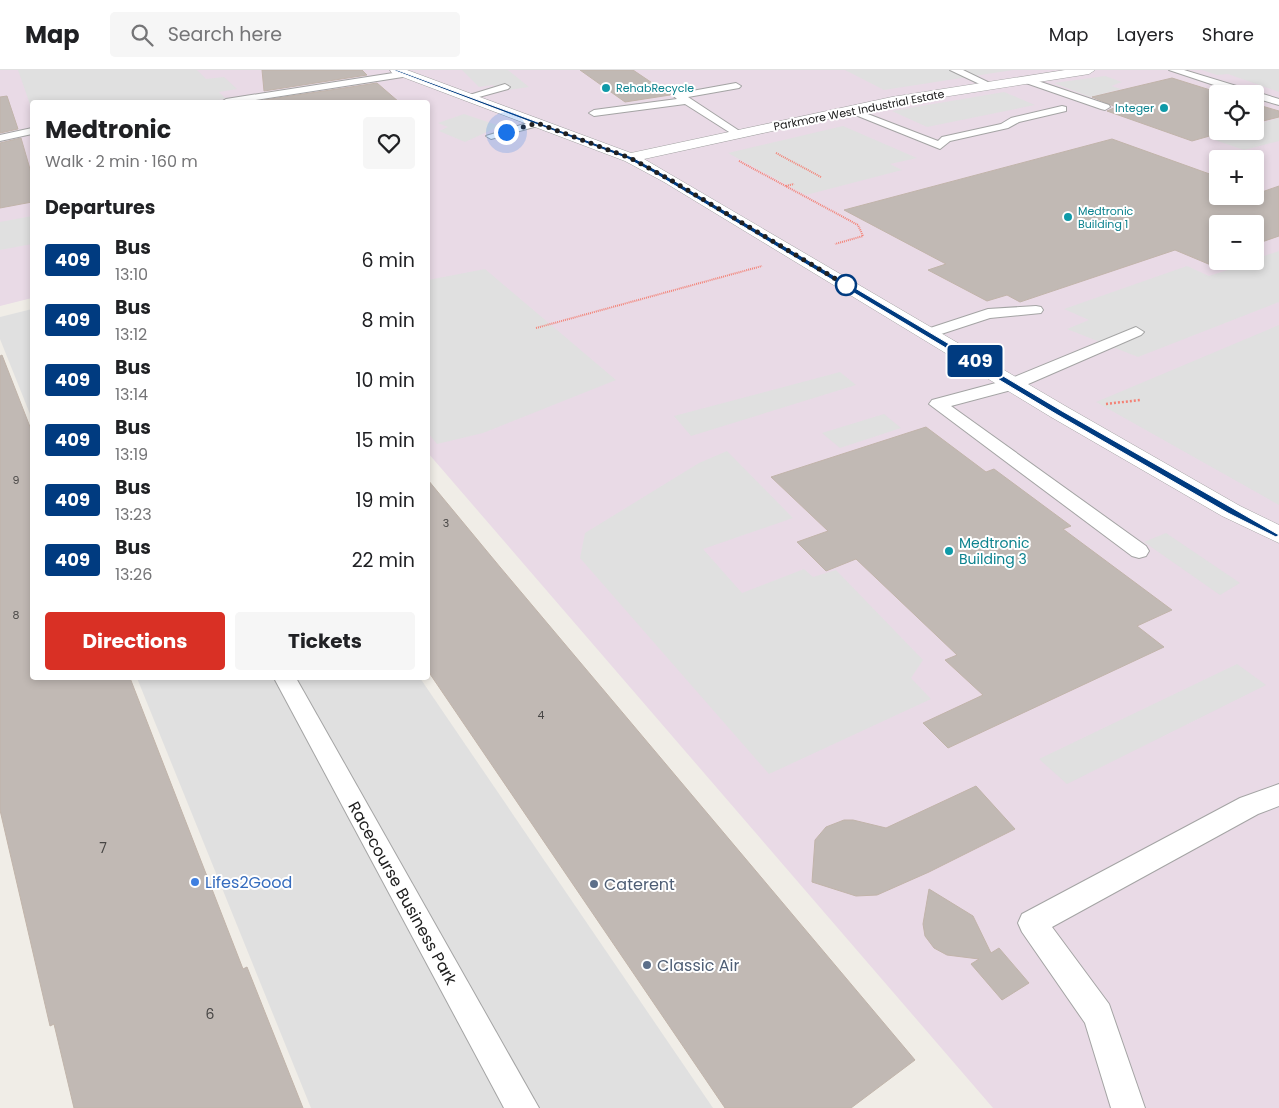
<!DOCTYPE html>
<html lang="en">
<head>
<meta charset="utf-8">
<style>
  :root { --surface:#fff; --page:#f6f6f6; --text:#202124; --muted:#757577; --line:#e0e0e0; --accent:#d93025 }
  body { margin:0; font-family:Poppins,sans-serif; background:var(--page); color:var(--text); height:100vh; display:flex; flex-direction:column; font-size:19px; white-space:nowrap }
  * { box-sizing:border-box; margin:0 }
  p { font-size:16px; color:var(--muted) }
  .icon { flex:none; width:28px; height:28px; fill:none; stroke:currentColor; stroke-width:2; stroke-linecap:round; stroke-linejoin:round }
  .map { position:relative; flex:1; overflow:hidden }
  .drawer { position:absolute; left:30px; top:30px; width:400px; height:580px; display:flex; flex-direction:column; background:var(--surface); border-radius:5px; box-shadow:0 2px 8px #0003 }
  .drawer>* { flex:none }
  .badge { padding:0 10px; border-radius:4px; font-size:18px; line-height:32px }
  .fabs { position:absolute; left:1209px; top:15px; display:grid; gap:10px }
  .fabs a { display:grid; place-items:center; width:55px; height:55px; border-radius:5px; background:var(--surface); box-shadow:0 2px 8px #0003; font-size:25px }
  .you { position:absolute; width:25px; height:25px; margin:-12px; border:4px solid #fff; border-radius:50%; background:#1a73e8; box-shadow:0 0 0 8px #1a73e833 }
  .map>.badge { position:absolute; translate:-50% -50%; box-shadow:0 0 0 2px #fff }
  h2 { padding:0 15px; font-size:19px; line-height:45px }
  .round { display:grid; place-items:center; flex:none; width:52px; height:52px; border-radius:5px; background:var(--page) }
  .headline { display:flex; align-items:center; justify-content:space-between; height:85px; padding:0 15px }
  h1 { font-size:24px; font-weight:700; line-height:38px }
  .primary-button { display:flex; gap:10px; margin-top:auto; padding:10px 15px }
  .primary-button a { flex:1; height:58px; border-radius:5px; background:var(--accent); color:#fff; font-size:20px; font-weight:700; line-height:58px; text-align:center }
  .primary-button a+a { background:var(--page); color:var(--text) }
  ul { padding:0; list-style:none }
  li { display:flex; align-items:center; gap:15px; height:60px; padding:0 15px }
  li div { flex:1 }
  li b { display:block; font-size:19px }
  li em { font-style:normal }
  li .badge { min-width:55px; font-weight:700; text-align:center }
  header { display:flex; align-items:center; gap:30px; box-sizing:border-box; height:70px; padding:0 25px; background:var(--surface); border-bottom:1px solid var(--line) }
  header strong { font-size:24px }
  nav { display:flex; gap:28px; margin-inline-start:auto; font-size:18px }
  .search { width:350px; height:45px; background:var(--page); display:flex; align-items:center; gap:12px; box-sizing:border-box; padding:0 18px; border-radius:5px; color:var(--muted); font-size:19px }
  .map>svg:first-child { display:block }
  .industrial { fill:#e9dae6; fill-rule:evenodd }
  .parking { fill:#e0e0e0 }
  .building { fill:#c1b9b4; stroke:#c1b4aa }
  .lines { fill:none; stroke-linecap:round; stroke-linejoin:round }
  .lane-casing { stroke:#a4a4a4; stroke-width:2 }
  .street-casing { stroke:#a4a4a4; stroke-width:1 }
  .path-far1 { stroke:#f38276; stroke-width:2; stroke-dasharray:1 1; stroke-linecap:butt }
  .path { stroke:#f38276; stroke-width:2.5; stroke-dasharray:2 2; stroke-linecap:butt }
  .lane { fill:#fff; fill-rule:evenodd }
  .street { fill:#fff; fill-rule:evenodd }
  .line { fill:#003b80; stroke:#fff }
  .walk { stroke:#202020; stroke-width:5; stroke-dasharray:0 9 }
  .culture-dot { fill:#0f9aa8; stroke:#fff; stroke-width:2 }
  .stop-dot { fill:#fff; stroke:#003b80; stroke-width:2.5 }
  .shop-dot { fill:#3f7fe0; stroke:#fff; stroke-width:2 }
  .service-dot { fill:#5c6f8a; stroke:#fff; stroke-width:2 }
  .labels { text-anchor:middle; stroke-width:4; stroke-linejoin:round; paint-order:stroke }
  .far-culture-label { font-size:11px; fill:#0d838f; stroke:#fff; text-anchor:start }
  .far-street-label { font-size:11px; fill:#202020; stroke:#fff }
  .number-label { font-size:11px; fill:#484645 }
  .culture-label { font-size:14px; fill:#0d838f; stroke:#fff; text-anchor:start }
  .near-number-label { font-size:14px; fill:#484645 }
  .near-shop-label { font-size:16px; fill:#366cbe; stroke:#fff; text-anchor:start }
  .near-service-label { font-size:16px; fill:#4e5e75; stroke:#fff; text-anchor:start }
  .near-street-label { font-size:16px; fill:#202020; stroke:#fff }
</style>
</head>
<body>
<header>
<strong>Map</strong>
<div class="search"><svg class="icon" aria-label="search" viewBox="0 0 24 24"><circle cx="10" cy="10" r="6"/><path d="M15 15l6 6"/></svg>Search here</div>
<nav><a>Map</a><a>Layers</a><a>Share</a></nav>
</header>
<div class="map">
<svg width="1279" height="1038" viewBox="0 0 1279 1038">
  <rect width="100%" height="100%" fill="#f0ede7"/>
  <path class="industrial" d="M0,0H1279V1038H993L428,383V32H32V228L0,236ZM1218,24H1255V61H1218ZM1218,89H1255V126H1218ZM1218,154H1255V191H1218Z"/>
  <g class="parking">
    <polygon points="18,0 197,0 206,9 224,7 237,19 219,22 226,29 203,32 32,32 32,40"/>
    <polygon points="462,0 508,0 529,17 501,21 493,15 479,17"/>
    <polygon points="845,0 1013,0 884,20"/>
    <polygon points="1202,0 1279,0 1279,22 1228,4 1217,5"/>
    <polygon points="1105,6 1122,12 1111,16 1121,19 1090,27 1054,13"/>
    <polygon points="1004,22 1035,35 927,57 892,41"/>
    <polygon points="464,44 500,56 465,72 439,61 448,57 438,53"/>
    <polygon points="1279,48 1279,71 1244,80 1209,68 1232,61 1255,61 1255,55"/>
    <polygon points="843,56 917,88 890,94 902,100 806,125 728,83"/>
    <polygon points="32,146 32,174 0,180 0,152"/>
    <polygon points="1279,181 1279,232 1138,287 1067,259 1089,250 1064,239 1187,196 1209,206 1255,191 1255,189"/>
    <polygon points="485,199 616,310 483,363 437,374 428,363 428,210"/>
    <polygon points="32,239 32,349 0,269 0,247"/>
    <polygon points="1279,255 1279,435 1096,332"/>
    <polygon points="840,302 856,315 691,366 674,346"/>
    <polygon points="884,344 901,358 840,378 822,363"/>
    <polygon points="727,381 793,448 703,479 742,523 804,499 813,507 836,500 923,590 911,608 931,629 769,704 580,488 585,463 699,393"/>
    <polygon points="1166,463 1240,513 1220,525 1144,472"/>
    <polygon points="1237,594 1266,615 1067,714 1039,689"/>
    <polygon points="137,608 420,608 713,1038 311,1038"/>
  </g>
  <g class="building">
    <polygon points="262,0 362,0 367,5 264,21"/>
    <polygon points="580,0 633,0 670,25 625,32"/>
    <polygon points="1172,8 1223,24 1218,24 1218,61 1227,61 1192,71 1107,41 1116,37 1092,27"/>
    <polygon points="377,13 399,32 264,32 264,30"/>
    <polygon points="7,26 18,59 0,63 0,27"/>
    <polygon points="1255,34 1279,41 1279,47 1255,53"/>
    <polygon points="21,68 32,106 32,132 0,138 0,73"/>
    <polygon points="1112,69 1218,107 1218,126 1255,126 1255,121 1259,123 1279,116 1279,166 1256,174 1255,154 1218,154 1218,198 1175,180 1020,232 1007,225 987,231 928,200 946,194 844,140"/>
    <polygon points="2,285 32,362 32,608 130,608 243,899 247,897 303,1038 74,1038 54,954 50,956 0,740 0,286"/>
    <polygon points="926,357 986,402 994,399 1071,456 1063,459 1172,540 1137,556 1164,577 948,678 923,653 983,625 945,590 957,585 856,489 826,501 797,472 828,461 771,407"/>
    <polygon points="428,410 500,497 915,990 851,1038 725,1038 428,601"/>
    <polygon points="976,716 1015,759 929,802 877,825 856,826 812,812 815,770 826,757 844,750 853,750 886,758"/>
    <polygon points="929,819 973,846 991,883 999,878 1029,913 1002,930 971,894 979,889 947,885 934,878 925,866 923,854"/>
  </g>
  <g class="lines">
    <g class="lane-casing">
      <g id="lane">
        <polygon points="950,0 963,0 996,16 988,18"/>
        <polygon points="1169,0 1184,0 1279,29 1279,35 1255,28 1255,24 1241,24"/>
        <polygon points="406,1 411,4 409,6 242,32 221,32 226,29"/>
        <polygon points="1026,7 1109,35 1110,37 1105,40 1101,39 1023,12 1021,10"/>
        <polygon points="736,13 741,16 739,18 688,27 741,62 741,66 737,67 685,34 594,46 589,43 594,40 677,29 670,23 675,20 681,23"/>
        <polygon points="505,14 510,17 508,19 468,30 463,27"/>
        <polygon points="1062,36 1066,37 1066,41 1019,52 1008,58 950,71 940,79 843,40 848,37 852,38 938,71 942,67 1001,54 1011,48"/>
        <polygon points="537,50 542,53 541,55 491,69 486,66"/>
        <polygon points="32,58 32,64 0,71 0,65"/>
        <polygon points="1036,236 1041,237 1043,240 1041,243 990,248 929,268 921,263 924,260 988,239"/>
        <polygon points="1136,257 1144,262 1141,265 1019,318 951,336 1146,476 1149,481 1146,486 1139,488 1132,486 929,334 932,330 1007,310"/>
        <polygon points="274,608 296,608 539,1038 504,1038"/>
        <polygon points="1279,714 1279,736 1258,744 1052,857 1109,934 1145,1038 1111,1038 1085,953 1022,862 1018,853 1022,844 1240,728"/>
      </g>
    </g>
    <g class="street-casing">
      <polygon id="street" points="390,0 407,0 631,83 892,27 1065,0 1095,0 1089,4 892,35 644,89 1067,337 1240,436 1279,455 1279,473 1222,446 1051,347 664,112 625,91 392,3"/>
    </g>
    <g class="path-far1">
      <polyline points="776,83 821,107"/>
      <polyline points="739,91 858,155 863,166 835,174"/>
      <polyline points="786,116 794,114"/>
      <polyline points="536,258 762,196"/>
    </g>
    <polyline class="path" points="1106,334 1140,330"/>
    <use href="#lane" class="lane"/>
    <use href="#street" class="street"/>
  </g>
  <polygon class="line" points="393,0 397,0 632,87 658,101 1062,341 1234,439 1279,465 1276,467 1228,443 1056,344 654,103 628,89"/>
  <g class="lines">
    <polyline class="walk" points="506,62 537,53 630,88 669,109 846,215"/>
  </g>
  <g class="culture-dot">
    <circle cx="606" cy="18" r="5"/>
    <circle cx="1164" cy="38" r="5"/>
    <circle cx="1068" cy="147" r="5"/>
    <circle cx="949" cy="481" r="5"/>
  </g>
  <circle class="stop-dot" cx="846" cy="215" r="10"/>
  <circle class="shop-dot" cx="195" cy="812" r="5"/>
  <g class="service-dot">
    <circle cx="594" cy="814" r="5"/>
    <circle cx="647" cy="895" r="5"/>
  </g>
  <g class="labels">
    <g class="far-culture-label">
      <text x="616" y="22">RehabRecycle</text>
      <text x="1154" y="42" text-anchor="end">Integer</text>
      <text x="1078" y="145">Medtronic<tspan x="1078" dy="13">Building 1</tspan></text>
    </g>
    <g class="far-street-label">
      <text transform="translate(859 40) rotate(-11)" y="4">Parkmore West Industrial Estate</text>
    </g>
    <g class="number-label">
      <text x="16" y="414">9</text>
      <text x="446" y="457">3</text>
      <text x="16" y="549">8</text>
      <text x="541" y="649">4</text>
    </g>
    <g class="culture-label">
      <text x="959" y="478">Medtronic<tspan x="959" dy="16">Building 3</tspan></text>
    </g>
    <g class="near-number-label">
      <text x="103" y="783">7</text>
      <text x="210" y="949">6</text>
    </g>
    <g class="near-shop-label">
      <text x="205" y="818">Lifes2Good</text>
    </g>
    <g class="near-service-label">
      <text x="604" y="820">Caterent</text>
      <text x="657" y="901">Classic Air</text>
    </g>
    <g class="near-street-label">
      <text transform="translate(403 823) rotate(61)" y="6">Racecourse Business Park</text>
    </g>
  </g>
</svg>
<div class="fabs">
<a><svg class="icon" aria-label="locate" viewBox="0 0 24 24"><circle cx="12" cy="12" r="6"/><path d="M12 2v4M12 18v4M2 12h4M18 12h4"/></svg></a>
<a>+</a>
<a>−</a>
</div>
<div class="you" style="left:506px;top:62px"></div>
<b class="badge" style="left:975px;top:291px;background:#003b80;color:#fff">409</b>
<section class="drawer">
<div class="headline"><div><h1>Medtronic</h1><p>Walk · 2 min · 160 m</p></div><a class="round"><svg class="icon" aria-label="heart" viewBox="0 0 24 24"><path d="M12 20l-8-8c-3-5 5-10 8-4 3-6 11-1 8 4z"/></svg></a></div>
<h2>Departures</h2>
<ul>
<li><span class="badge" style="background:#003b80;color:#fff">409</span><div><b>Bus</b><p>13:10</p></div><em>6 min</em></li>
<li><span class="badge" style="background:#003b80;color:#fff">409</span><div><b>Bus</b><p>13:12</p></div><em>8 min</em></li>
<li><span class="badge" style="background:#003b80;color:#fff">409</span><div><b>Bus</b><p>13:14</p></div><em>10 min</em></li>
<li><span class="badge" style="background:#003b80;color:#fff">409</span><div><b>Bus</b><p>13:19</p></div><em>15 min</em></li>
<li><span class="badge" style="background:#003b80;color:#fff">409</span><div><b>Bus</b><p>13:23</p></div><em>19 min</em></li>
<li><span class="badge" style="background:#003b80;color:#fff">409</span><div><b>Bus</b><p>13:26</p></div><em>22 min</em></li>
</ul>
<div class="primary-button"><a>Directions</a><a>Tickets</a></div>
</section>
</div>
</body>
</html>
